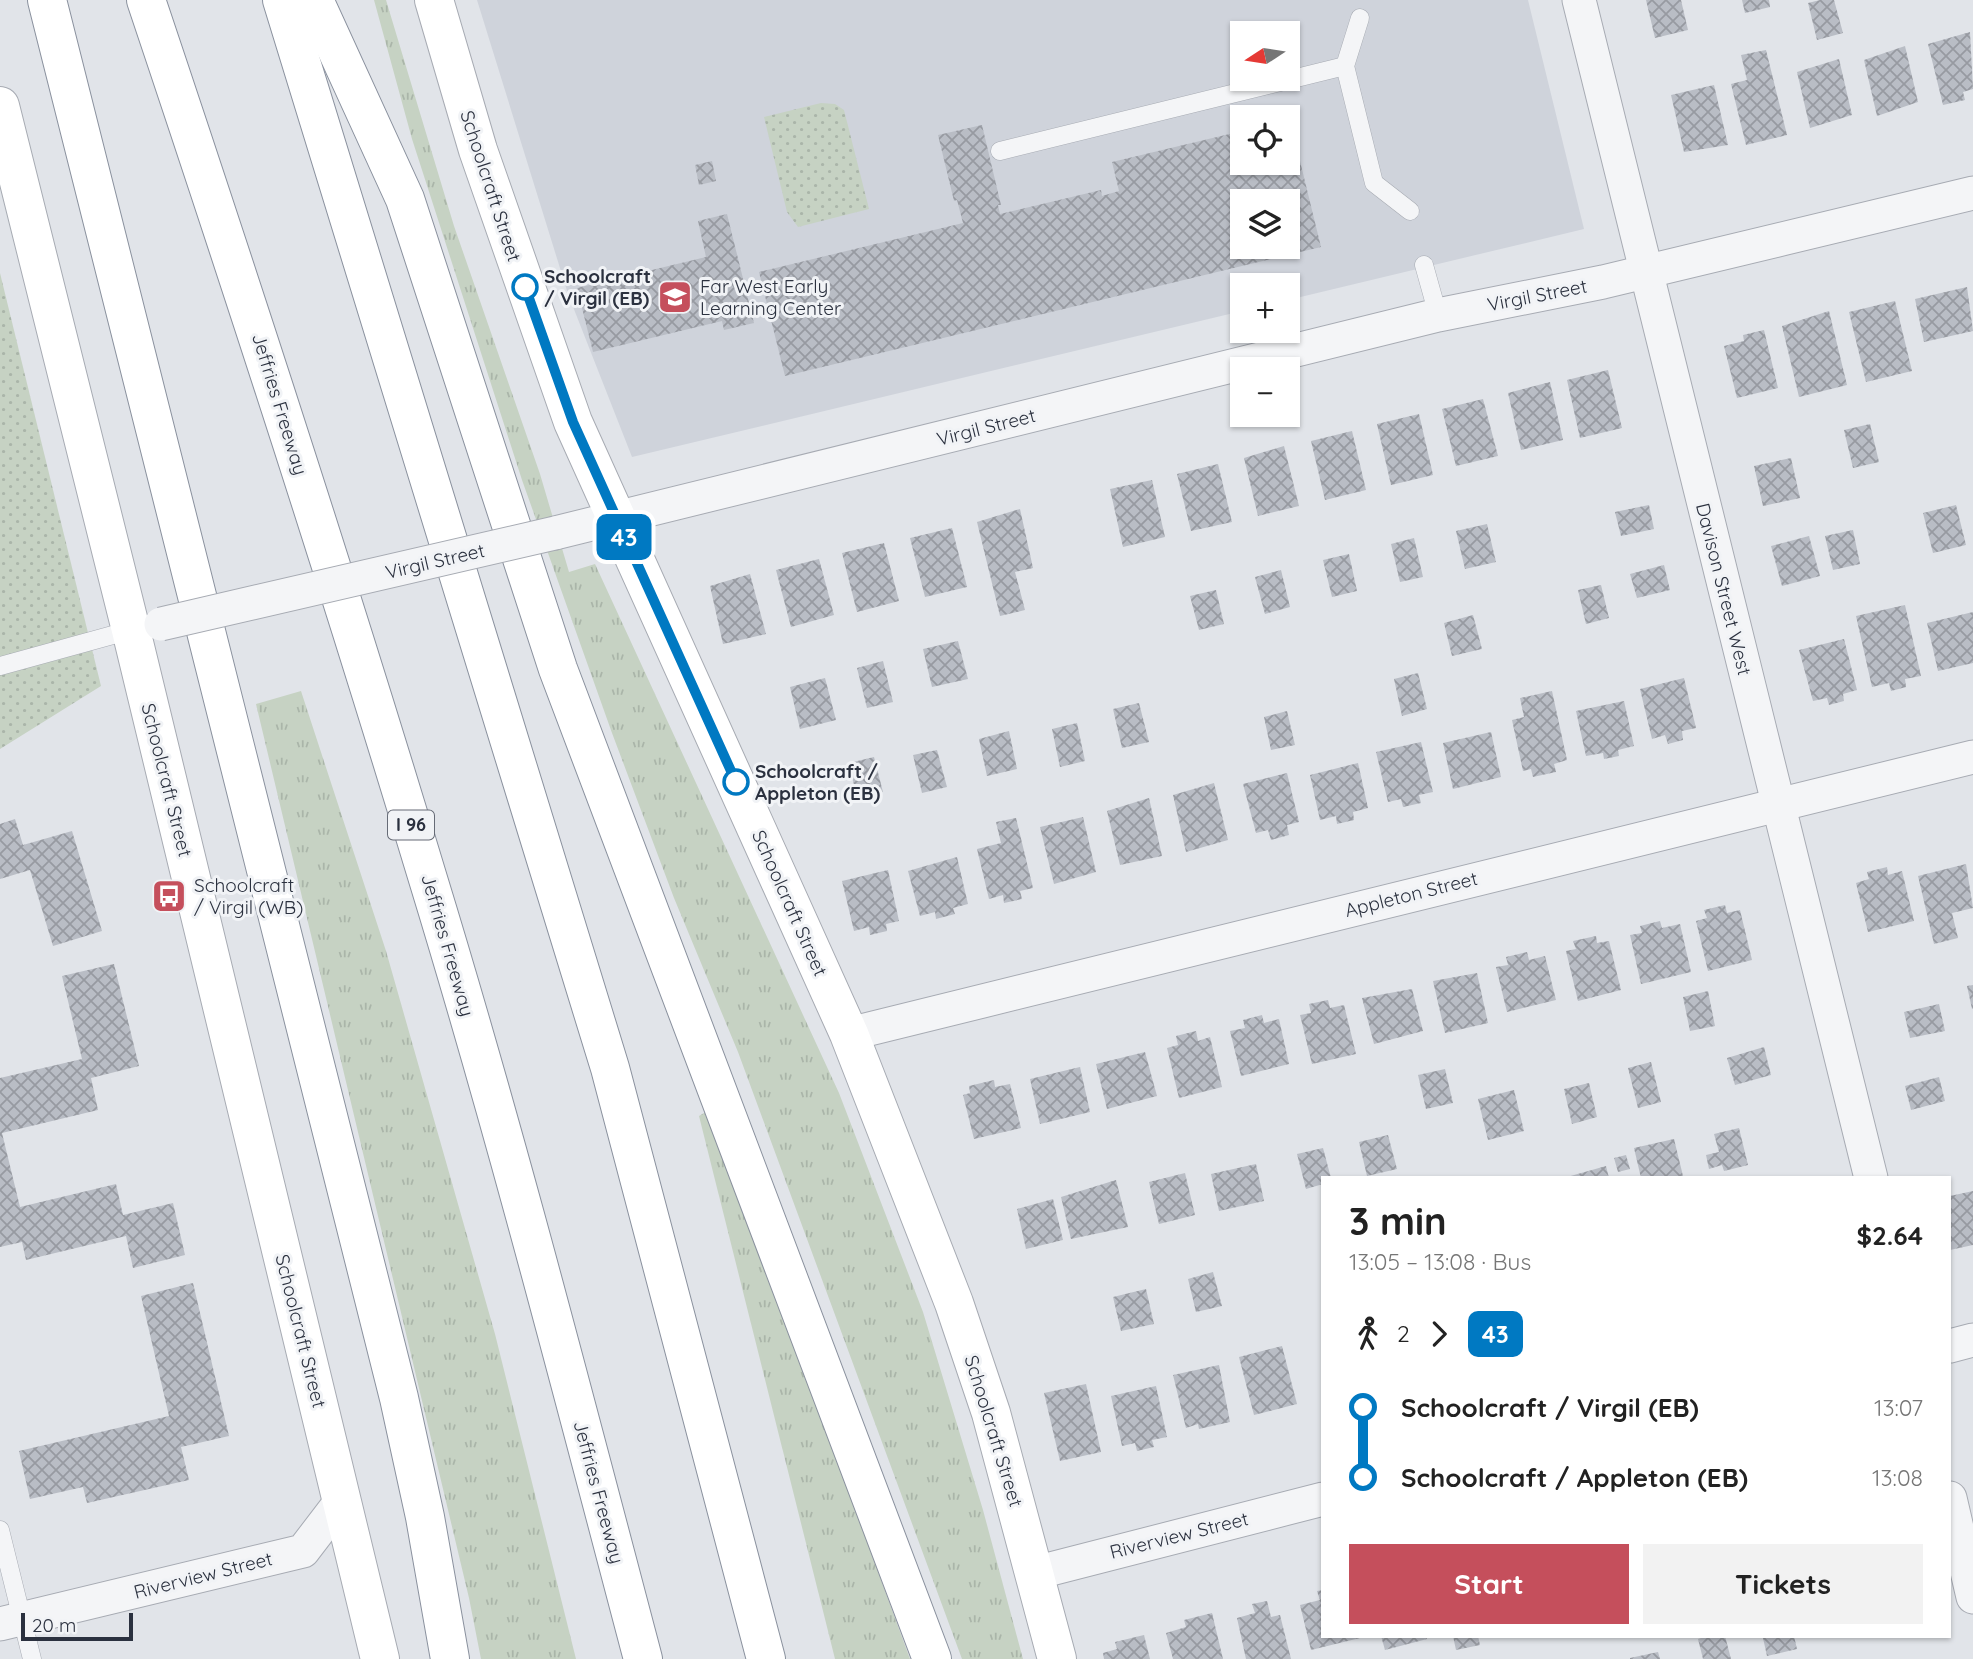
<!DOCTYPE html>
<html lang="en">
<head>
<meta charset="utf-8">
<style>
  :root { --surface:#fff; --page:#f2f2f2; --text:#222; --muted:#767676; --accent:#c54f5c }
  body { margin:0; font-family:Quicksand,sans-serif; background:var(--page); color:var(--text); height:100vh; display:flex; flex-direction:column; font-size:26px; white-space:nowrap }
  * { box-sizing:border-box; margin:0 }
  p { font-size:23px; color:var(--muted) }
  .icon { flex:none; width:38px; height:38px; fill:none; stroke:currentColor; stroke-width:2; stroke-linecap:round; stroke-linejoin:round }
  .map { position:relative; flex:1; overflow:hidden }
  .sheet { position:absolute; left:1321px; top:1176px; width:630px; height:462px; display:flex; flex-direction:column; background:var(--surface); border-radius:0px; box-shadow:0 2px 5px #0004 }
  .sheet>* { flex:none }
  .badge { padding:0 14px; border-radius:10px; font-size:24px; line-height:46px }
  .needle { width:46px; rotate:258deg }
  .fabs { position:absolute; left:1230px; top:21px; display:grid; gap:14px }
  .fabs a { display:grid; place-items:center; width:70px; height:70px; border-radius:0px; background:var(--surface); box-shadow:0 2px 5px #0004; font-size:35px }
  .scale { position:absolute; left:21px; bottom:18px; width:112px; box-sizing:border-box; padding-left:7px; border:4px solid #2b313f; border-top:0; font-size:19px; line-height:24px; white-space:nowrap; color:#2b313f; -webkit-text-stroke:5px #f1f3f6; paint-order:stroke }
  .map>.badge { position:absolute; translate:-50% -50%; box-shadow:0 0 0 4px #fff }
  .legs { display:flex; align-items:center; gap:10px; height:77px; padding:0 28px; font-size:23px }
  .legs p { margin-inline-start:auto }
  .overview { display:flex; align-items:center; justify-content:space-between; height:119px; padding:0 28px }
  h1 { font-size:38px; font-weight:800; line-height:52px }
  .action { display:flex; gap:14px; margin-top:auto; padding:14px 28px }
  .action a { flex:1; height:80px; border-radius:0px; background:var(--accent); color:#fff; font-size:28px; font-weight:800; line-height:80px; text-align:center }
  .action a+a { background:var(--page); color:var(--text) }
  ul { padding:0 28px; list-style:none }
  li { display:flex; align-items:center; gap:24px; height:70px; font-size:26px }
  li i { display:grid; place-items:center; width:10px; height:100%; margin:0 9px; background:currentColor }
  li i::after { content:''; width:18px; height:18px; margin:-9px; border:5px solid; border-radius:50%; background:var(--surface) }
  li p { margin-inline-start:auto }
  li:first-child i { background:linear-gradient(#0000 50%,currentColor 0) }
  li:last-child i { background:linear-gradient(currentColor 50%,#0000 0) }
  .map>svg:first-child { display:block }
  .built { fill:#cfd3db; fill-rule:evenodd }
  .grass { fill:url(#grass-tufts) }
  .park { fill:url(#park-dots) }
  .building { fill:url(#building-cross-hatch); fill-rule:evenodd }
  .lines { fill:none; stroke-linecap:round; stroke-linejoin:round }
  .service-casing { stroke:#a7abb3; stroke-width:19 }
  .minor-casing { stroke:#a7abb3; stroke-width:35 }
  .secondary-casing { stroke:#a7abb3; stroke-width:40 }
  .motorway-casing { stroke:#8a919e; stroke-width:40 }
  .service { stroke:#f4f5f7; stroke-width:18 }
  .minor { stroke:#f4f5f7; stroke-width:33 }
  .secondary { stroke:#fff; stroke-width:38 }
  .motorway { stroke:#fff; stroke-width:38 }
  .minor-bridge-casing { stroke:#a7abb3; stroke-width:35; stroke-linecap:butt }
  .minor-bridge { stroke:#f4f5f7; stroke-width:33 }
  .line-1-casing { stroke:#fff; stroke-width:16 }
  .line-1 { stroke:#0079c2; stroke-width:10 }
  .stop-1-dot { fill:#fff; stroke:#0079c2; stroke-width:3.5 }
  .labels { text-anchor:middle; stroke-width:6; stroke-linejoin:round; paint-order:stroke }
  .shield { fill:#f1f3f6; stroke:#666b76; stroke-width:2 }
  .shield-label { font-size:18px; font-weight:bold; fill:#2b313f }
  .street-label { font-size:19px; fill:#2b313f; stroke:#f1f3f6 }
  .stop-label { font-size:19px; font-weight:bold; fill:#2b313f; stroke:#f1f3f6; text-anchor:start }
  .poi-label { font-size:19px; fill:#2b313f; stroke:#f1f3f6; text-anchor:start }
</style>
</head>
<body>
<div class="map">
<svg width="1973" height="1659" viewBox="0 0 1973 1659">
  <defs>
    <pattern id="grass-tufts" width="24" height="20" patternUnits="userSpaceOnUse" patternTransform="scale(1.75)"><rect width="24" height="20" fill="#c6d2c3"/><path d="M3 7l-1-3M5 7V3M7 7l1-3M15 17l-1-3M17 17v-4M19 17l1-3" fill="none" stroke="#aab5a9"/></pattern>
    <pattern id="park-dots" width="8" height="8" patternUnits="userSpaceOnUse" patternTransform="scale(1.75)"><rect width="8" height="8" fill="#c6d2c3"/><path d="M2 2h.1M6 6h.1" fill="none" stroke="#aab5a9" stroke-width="1.8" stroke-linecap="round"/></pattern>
    <pattern id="building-cross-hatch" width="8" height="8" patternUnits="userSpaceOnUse" patternTransform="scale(1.75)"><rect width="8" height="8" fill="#b9bdc5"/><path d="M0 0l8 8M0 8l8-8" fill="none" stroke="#979aa1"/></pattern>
  </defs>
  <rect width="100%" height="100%" fill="#e1e4e9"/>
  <path class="built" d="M477,0H1528L1584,229L1288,300V285H1242V311L632,457L568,294ZM1242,33H1288V79H1242ZM1242,117H1288V163H1242ZM1242,201H1288V247H1242Z"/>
  <g class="grass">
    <polygon points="374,0 386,0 454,226 540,474 569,572 595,564 839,1093 923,1312 983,1510 1023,1659 962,1659 738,1052 674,898 612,733 522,480 412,139"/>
    <polygon points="301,691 386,951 495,1334 576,1659 481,1659 469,1598 256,704"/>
    <polygon points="709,1110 910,1659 835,1659 699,1116"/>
  </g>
  <g class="park">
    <polygon points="821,103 835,104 844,110 869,209 798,227 787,212 764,117"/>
    <polygon points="0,273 101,686 0,749"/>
  </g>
  <g class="building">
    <polygon points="1646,0 1681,0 1688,30 1655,38"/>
    <polygon points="1742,0 1769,0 1770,7 1745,13"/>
    <polygon points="1820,0 1834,0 1843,33 1817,40 1808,3"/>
    <polygon points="1970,32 1973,89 1963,92 1965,100 1943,105 1928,44"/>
    <polygon points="1905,46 1918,102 1877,116 1864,60"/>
    <polygon points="1766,50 1787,135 1746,145 1731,84 1747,80 1741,55"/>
    <polygon points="1839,59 1852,115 1810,128 1797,72"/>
    <polygon points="1714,85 1728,145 1684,152 1671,95"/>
    <path d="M1290,120L1321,247L785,376L759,272L963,223L957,200L954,201L938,135L982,125L1001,205H998L1000,214L1101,190L1102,196L1119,191L1112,162L1242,131V163H1288ZM1242,201H1288V247H1242Z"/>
    <polygon points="712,161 716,181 699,185 695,165"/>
    <polygon points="727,214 754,323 724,330 722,321 593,352 577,288 706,257 698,221"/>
    <polygon points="1967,287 1973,331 1924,342 1915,299"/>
    <polygon points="1895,301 1912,371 1866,382 1849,312"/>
    <polygon points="1829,311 1847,385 1799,397 1782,326"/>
    <polygon points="1764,330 1778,388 1737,398 1724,346 1744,341 1743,335"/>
    <polygon points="1608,370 1622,428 1580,438 1567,380"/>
    <polygon points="1550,382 1563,440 1521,450 1508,393"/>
    <polygon points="1483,399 1498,456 1456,466 1442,409"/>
    <polygon points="1419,414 1433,475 1391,485 1377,424"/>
    <polygon points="1870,424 1879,462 1853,468 1844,430"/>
    <polygon points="1352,431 1366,490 1325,500 1311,441"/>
    <polygon points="1284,446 1299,506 1258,516 1244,458"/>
    <polygon points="1791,458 1800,498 1763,506 1754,466"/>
    <polygon points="1218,464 1232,522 1191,531 1177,474"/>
    <polygon points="1152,480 1165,537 1123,547 1110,489"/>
    <polygon points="1649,505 1654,529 1621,536 1615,512"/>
    <polygon points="1956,505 1966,545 1933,553 1923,513"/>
    <polygon points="1020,509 1033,568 1015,572 1025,610 1000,616 977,522"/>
    <polygon points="1487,524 1496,562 1465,569 1456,531"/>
    <polygon points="952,528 967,587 925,597 910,538"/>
    <polygon points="1853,530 1860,564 1833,570 1825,536"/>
    <polygon points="1809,536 1820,576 1782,586 1771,546"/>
    <polygon points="1414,538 1423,577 1400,582 1391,544"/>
    <polygon points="884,543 899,601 857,612 842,553"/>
    <polygon points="1349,554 1357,591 1332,597 1323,560"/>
    <polygon points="819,559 834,615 791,627 776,570"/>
    <polygon points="1664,565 1670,590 1637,598 1630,574"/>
    <polygon points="1281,570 1290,607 1265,614 1255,577"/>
    <polygon points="750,574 766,634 723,644 710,586"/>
    <polygon points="1601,585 1609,618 1586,624 1578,590"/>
    <polygon points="1216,590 1224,624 1199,630 1190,596"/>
    <polygon points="1905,605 1921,676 1905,679 1906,687 1891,691 1889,683 1872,687 1856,616"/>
    <polygon points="1973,612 1973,663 1938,671 1927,623"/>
    <polygon points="1473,615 1482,649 1452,656 1444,623"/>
    <polygon points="1844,639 1857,690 1843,694 1844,701 1829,705 1827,698 1813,701 1799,650"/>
    <polygon points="958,641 968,679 932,687 923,649"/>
    <polygon points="883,661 893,702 867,708 857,668"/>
    <polygon points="1418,673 1427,709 1402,716 1394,679"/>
    <polygon points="825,678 836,720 800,729 790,687"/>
    <polygon points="1684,678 1696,728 1682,731 1683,740 1668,744 1665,735 1652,739 1640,689"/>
    <polygon points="1552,691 1567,760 1554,764 1556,772 1533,777 1531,769 1523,771 1512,720 1524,717 1520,698"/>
    <polygon points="1624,701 1634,746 1618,750 1619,756 1604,759 1603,753 1586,756 1576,711"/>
    <polygon points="1139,703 1149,742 1122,748 1113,709"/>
    <polygon points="1287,711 1295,745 1271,750 1264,717"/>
    <polygon points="1077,723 1085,761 1060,767 1052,729"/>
    <polygon points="1009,731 1017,769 987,776 979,739"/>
    <polygon points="1491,732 1501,777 1453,789 1443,743"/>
    <polygon points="1421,742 1433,792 1419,795 1421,803 1403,807 1401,799 1388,802 1376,752"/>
    <polygon points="937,750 947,787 922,793 913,755"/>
    <polygon points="874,757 883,792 857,798 849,763"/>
    <polygon points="1358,763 1368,808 1353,812 1354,820 1337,824 1336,816 1320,820 1310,775"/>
    <polygon points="1287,773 1299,822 1287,825 1289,835 1271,840 1268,830 1256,833 1243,784"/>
    <polygon points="1214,783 1228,840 1186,852 1173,795"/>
    <polygon points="1149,798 1162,856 1120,865 1107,811"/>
    <polygon points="1083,817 1096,872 1054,884 1040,827"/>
    <polygon points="1016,818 1033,888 1020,891 1022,899 1004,903 1003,895 989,899 977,849 1001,843 996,822"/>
    <polygon points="15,819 23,845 72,831 102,931 53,946 30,870 0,879 0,824"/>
    <polygon points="957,857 968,904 953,908 955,914 936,919 935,912 920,916 908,871"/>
    <polygon points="1966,864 1973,908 1952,913 1958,938 1934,944 1918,876"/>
    <polygon points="1887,867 1888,875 1902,871 1914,921 1868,932 1856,883 1869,879 1867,872"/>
    <polygon points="888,870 899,921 886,924 887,931 870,935 869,927 854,931 842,881"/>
    <polygon points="1725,905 1727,913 1740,910 1752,960 1708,971 1696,921 1707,918 1704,910"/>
    <polygon points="1660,921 1662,928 1680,924 1691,972 1641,984 1630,935 1642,933 1640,926"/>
    <polygon points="1596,936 1597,943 1609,941 1621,990 1578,1001 1566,951 1576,949 1573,941"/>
    <polygon points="1527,952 1529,960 1545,956 1556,1000 1507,1012 1496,967 1508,965 1506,957"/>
    <polygon points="114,964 139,1066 91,1078 98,1110 2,1133 20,1207 116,1184 123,1215 173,1203 185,1255 133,1268 126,1236 26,1260 22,1242 0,1247 0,1078 82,1059 62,976"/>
    <polygon points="1477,973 1488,1023 1445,1033 1433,981"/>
    <polygon points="1973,985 1973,1008 1972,1009 1967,986"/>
    <polygon points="1412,989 1423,1031 1374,1044 1362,998"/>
    <polygon points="1708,991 1715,1026 1690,1031 1683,997"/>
    <polygon points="1328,1000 1330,1008 1344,1005 1356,1054 1312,1064 1300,1015 1311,1013 1309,1004"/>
    <polygon points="1939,1004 1945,1031 1910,1038 1904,1012"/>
    <polygon points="1262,1015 1264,1023 1279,1019 1289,1064 1241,1076 1230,1031 1245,1028 1243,1020"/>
    <polygon points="1196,1031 1198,1041 1210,1037 1222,1087 1179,1098 1167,1048 1178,1045 1176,1036"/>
    <polygon points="1764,1047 1771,1075 1735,1085 1727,1058"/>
    <polygon points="1145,1052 1157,1096 1107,1109 1096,1064"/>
    <polygon points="1651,1062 1661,1102 1638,1108 1628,1068"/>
    <polygon points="1080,1067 1090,1112 1040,1124 1030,1079"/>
    <polygon points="1445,1069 1453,1103 1426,1109 1418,1075"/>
    <polygon points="1939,1077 1945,1101 1911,1110 1905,1086"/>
    <polygon points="994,1080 995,1087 1010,1084 1021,1128 974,1139 963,1095 970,1093 969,1086"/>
    <polygon points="1589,1083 1597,1117 1572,1124 1564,1089"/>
    <polygon points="1514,1090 1524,1131 1488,1140 1478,1099"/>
    <polygon points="1739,1128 1748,1165 1724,1171 1722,1165 1709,1169 1706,1155 1719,1152 1714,1134"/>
    <polygon points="1388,1135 1397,1169 1367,1176 1359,1142"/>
    <polygon points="1674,1139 1683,1176 1641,1178 1634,1148"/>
    <polygon points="1323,1148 1331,1178 1323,1178 1323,1184 1306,1189 1297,1154"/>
    <polygon points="1626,1155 1630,1169 1618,1172 1614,1158"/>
    <polygon points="1256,1164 1264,1201 1219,1211 1211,1174"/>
    <polygon points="1606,1166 1609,1178 1567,1178 1567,1177"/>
    <polygon points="1185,1173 1195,1215 1159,1224 1149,1182"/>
    <polygon points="1116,1180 1128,1227 1071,1239 1061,1197"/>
    <polygon points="1973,1191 1973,1245 1950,1250 1950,1196"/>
    <polygon points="1053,1199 1063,1240 1026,1249 1017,1209"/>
    <polygon points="1213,1272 1222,1306 1196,1312 1188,1279"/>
    <polygon points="193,1283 229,1436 181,1447 189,1480 87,1503 83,1487 30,1499 19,1451 169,1416 141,1296"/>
    <polygon points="1146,1289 1154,1324 1121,1331 1113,1297"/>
    <polygon points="1282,1346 1297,1404 1254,1415 1239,1357"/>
    <polygon points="1219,1365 1230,1422 1199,1429 1198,1424 1186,1428 1173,1375"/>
    <polygon points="1086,1384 1101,1452 1060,1461 1044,1393"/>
    <polygon points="1156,1386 1167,1437 1152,1440 1154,1447 1137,1451 1135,1443 1122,1446 1111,1396"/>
    <polygon points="1323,1590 1323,1636 1364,1637 1311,1650 1300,1605 1320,1600 1317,1591"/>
    <polygon points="1267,1601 1271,1617 1280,1615 1291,1659 1246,1659 1237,1618 1255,1613 1252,1604"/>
    <polygon points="1212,1613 1223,1659 1173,1659 1166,1633 1186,1627 1184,1620"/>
    <polygon points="1144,1635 1150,1659 1104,1659 1103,1653 1117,1649 1115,1642"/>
    <polygon points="1381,1636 1426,1636 1427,1639 1385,1650"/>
    <polygon points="1453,1636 1478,1636 1480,1645 1456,1650"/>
    <polygon points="1707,1636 1725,1636 1731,1659 1703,1659 1698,1639"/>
    <polygon points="1772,1636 1794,1636 1797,1649 1767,1656 1763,1638"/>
    <polygon points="1658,1652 1660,1659 1630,1659 1630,1658"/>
  </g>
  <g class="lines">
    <g class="service-casing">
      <g id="service">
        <polyline points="1360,18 1345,66 1374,183 1410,211"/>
        <polyline points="1000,151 1345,66"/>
        <polyline points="1424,265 1438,315"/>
        <polyline points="0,666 131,630"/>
        <polyline points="0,1530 32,1659"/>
      </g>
    </g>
    <g class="minor-casing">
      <g id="minor">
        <polyline points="1579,0 1871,1178"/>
        <polyline points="555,533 1438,315 1603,282 1973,193"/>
        <polyline points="849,1034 1973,757"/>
        <polyline points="1950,1346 1973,1340"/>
        <polyline points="1950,1498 1973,1597"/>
        <polyline points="1035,1573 1323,1499"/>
        <polyline points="0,1624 303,1551 342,1500"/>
      </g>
    </g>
    <g class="secondary-casing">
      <g id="secondary">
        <polyline points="434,0 478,150 573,422 849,1034 954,1303 991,1413 1057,1659"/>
        <polyline points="0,106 131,630 380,1659"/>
      </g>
    </g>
    <g class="motorway-casing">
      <g id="motorway">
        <polyline points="47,0 399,1398 425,1517 450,1659"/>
        <path d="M146,0C244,292 339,584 428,879C507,1137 574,1398 643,1659"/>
        <polyline points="282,0 610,1068 766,1659"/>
        <polyline points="314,0 405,199 558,669 932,1659"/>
      </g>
    </g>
    <use href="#service" class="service"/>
    <use href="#minor" class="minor"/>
    <use href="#secondary" class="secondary"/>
    <use href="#motorway" class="motorway"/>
    <g class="minor-bridge-casing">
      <polyline id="minor-bridge" points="161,624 555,533"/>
    </g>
    <use href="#minor-bridge" class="minor-bridge"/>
  </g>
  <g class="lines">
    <g class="line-1-casing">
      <polyline id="line-1" points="525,287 573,422 736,782"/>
    </g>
    <use href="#line-1" class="line-1"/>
  </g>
  <defs>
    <g id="school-square" transform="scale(1.75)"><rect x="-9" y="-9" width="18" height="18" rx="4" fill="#c54f5c" stroke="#f1f3f6"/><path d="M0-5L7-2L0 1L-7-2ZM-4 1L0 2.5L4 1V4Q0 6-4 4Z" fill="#fff"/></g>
    <g id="bus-square" transform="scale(1.75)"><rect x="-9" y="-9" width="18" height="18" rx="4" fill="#c54f5c" stroke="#f1f3f6"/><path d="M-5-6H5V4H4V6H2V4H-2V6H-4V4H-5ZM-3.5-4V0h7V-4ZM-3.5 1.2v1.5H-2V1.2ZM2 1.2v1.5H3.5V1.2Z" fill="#fff"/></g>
  </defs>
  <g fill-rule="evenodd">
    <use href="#school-square" x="675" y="297"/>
    <use href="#bus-square" x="169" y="896"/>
  </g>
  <g class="stop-1-dot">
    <circle cx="525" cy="287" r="12"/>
    <circle cx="736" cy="782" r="12"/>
  </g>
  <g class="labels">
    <rect class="shield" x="388" y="810.5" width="46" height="29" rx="5"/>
    <g class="shield-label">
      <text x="411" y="831">I 96</text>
    </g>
    <g class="street-label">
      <text transform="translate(491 186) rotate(72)" y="7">Schoolcraft Street</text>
      <text transform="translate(1537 295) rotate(-11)" y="7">Virgil Street</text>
      <text transform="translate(280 404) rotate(73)" y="7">Jeffries Freeway</text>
      <text transform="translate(986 427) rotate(-14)" y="7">Virgil Street</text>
      <text transform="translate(435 561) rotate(-13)" y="7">Virgil Street</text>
      <text transform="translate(1724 589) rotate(76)" y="7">Davison Street West</text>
      <text transform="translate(167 780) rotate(76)" y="7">Schoolcraft Street</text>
      <text transform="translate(1411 894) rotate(-14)" y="7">Appleton Street</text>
      <text transform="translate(790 903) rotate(66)" y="7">Schoolcraft Street</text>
      <text transform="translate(448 945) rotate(74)" y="7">Jeffries Freeway</text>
      <text transform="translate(301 1331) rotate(76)" y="7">Schoolcraft Street</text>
      <text transform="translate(994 1431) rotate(73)" y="7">Schoolcraft Street</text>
      <text transform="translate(599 1492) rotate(75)" y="7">Jeffries Freeway</text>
      <text transform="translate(1179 1535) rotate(-14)" y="7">Riverview Street</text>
      <text transform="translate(203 1575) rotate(-14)" y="7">Riverview Street</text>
    </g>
    <g class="stop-label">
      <text x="544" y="283">Schoolcraft<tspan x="544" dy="22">/ Virgil (EB)</tspan></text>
      <text x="755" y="778">Schoolcraft /<tspan x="755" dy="22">Appleton (EB)</tspan></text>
    </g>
    <g class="poi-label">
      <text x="700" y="293">Far West Early<tspan x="700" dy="22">Learning Center</tspan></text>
      <text x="194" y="892">Schoolcraft<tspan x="194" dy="22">/ Virgil (WB)</tspan></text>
    </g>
  </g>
</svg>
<div class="fabs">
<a><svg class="needle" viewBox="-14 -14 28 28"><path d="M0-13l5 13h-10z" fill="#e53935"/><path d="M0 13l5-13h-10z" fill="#767676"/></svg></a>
<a><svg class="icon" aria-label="locate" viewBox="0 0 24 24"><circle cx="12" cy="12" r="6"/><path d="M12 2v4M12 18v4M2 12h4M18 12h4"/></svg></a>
<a><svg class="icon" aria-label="layers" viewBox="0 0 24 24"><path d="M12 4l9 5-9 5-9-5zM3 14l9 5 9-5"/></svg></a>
<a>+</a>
<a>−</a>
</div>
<div class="scale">20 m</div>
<b class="badge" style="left:624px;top:537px;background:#0079c2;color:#fff">43</b>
<section class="sheet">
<div class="overview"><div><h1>3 min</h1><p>13:05 – 13:08 · Bus</p></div><b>$2.64</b></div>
<div class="legs"><svg class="icon" aria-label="walk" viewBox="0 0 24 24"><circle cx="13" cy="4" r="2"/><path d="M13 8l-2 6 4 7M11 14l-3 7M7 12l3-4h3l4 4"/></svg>2<svg class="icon" aria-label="forward" viewBox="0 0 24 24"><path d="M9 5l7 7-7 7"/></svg><b class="badge" style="background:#0079c2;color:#fff">43</b></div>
<ul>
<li><i style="color:#0079c2"></i><b>Schoolcraft / Virgil (EB)</b><p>13:07</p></li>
<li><i style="color:#0079c2"></i><b>Schoolcraft / Appleton (EB)</b><p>13:08</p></li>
</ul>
<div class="action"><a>Start</a><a>Tickets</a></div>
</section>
</div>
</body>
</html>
